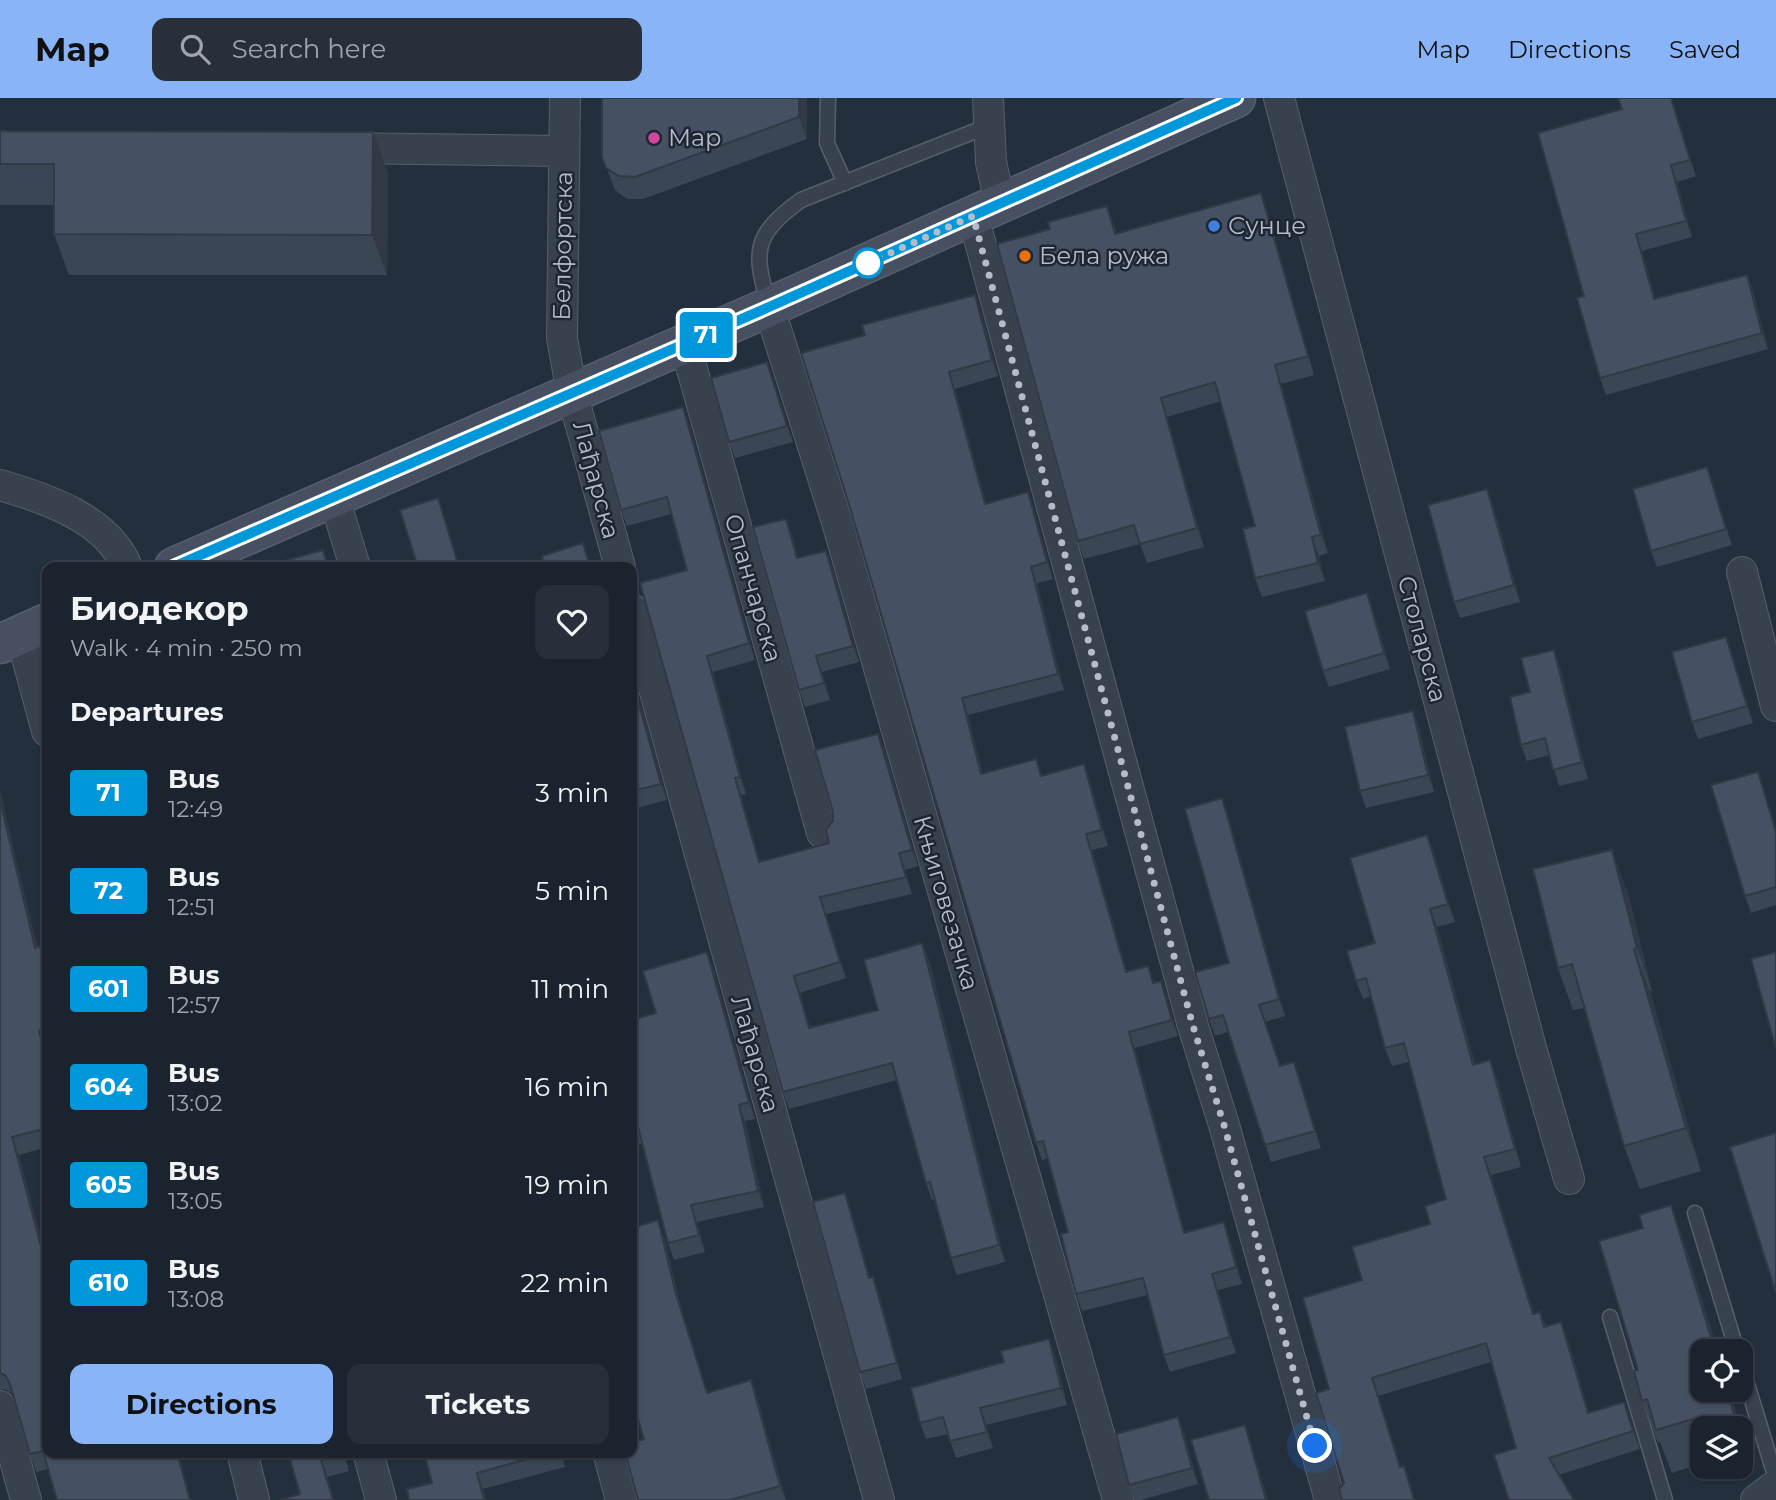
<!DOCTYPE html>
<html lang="en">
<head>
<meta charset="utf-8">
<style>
  :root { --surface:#1b232e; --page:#282f3a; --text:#f1f3f6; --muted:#a0a4aa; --line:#39404a; --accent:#8ab4f8 }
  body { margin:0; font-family:Montserrat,sans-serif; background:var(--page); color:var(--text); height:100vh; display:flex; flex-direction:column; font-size:26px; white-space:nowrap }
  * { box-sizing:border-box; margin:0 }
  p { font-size:23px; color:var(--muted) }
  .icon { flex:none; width:38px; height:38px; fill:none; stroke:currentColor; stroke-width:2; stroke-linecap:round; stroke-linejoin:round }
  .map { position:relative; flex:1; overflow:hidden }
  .sheet { position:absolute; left:42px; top:464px; width:595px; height:896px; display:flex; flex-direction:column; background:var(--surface); border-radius:14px; box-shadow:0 2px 5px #0004,0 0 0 2px var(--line) }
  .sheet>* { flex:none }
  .badge { padding:0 14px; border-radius:5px; font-size:24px; line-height:46px }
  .fabs { position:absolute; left:1690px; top:1241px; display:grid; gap:14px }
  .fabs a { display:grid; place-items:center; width:63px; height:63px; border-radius:14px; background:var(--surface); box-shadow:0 2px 5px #0004,0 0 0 2px var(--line); font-size:35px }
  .you { position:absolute; width:35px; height:35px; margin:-18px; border:5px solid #fff; border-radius:50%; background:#1a73e8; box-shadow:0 0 0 10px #1a73e833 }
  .map>.badge { position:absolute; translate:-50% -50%; box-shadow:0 0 0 4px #fff }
  h2 { padding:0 28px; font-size:26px; line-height:63px }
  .round { display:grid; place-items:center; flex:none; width:74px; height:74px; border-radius:14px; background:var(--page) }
  .overview { display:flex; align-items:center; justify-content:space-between; height:119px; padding:0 28px }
  h1 { font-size:33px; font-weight:700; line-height:52px }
  .button { display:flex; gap:14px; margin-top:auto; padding:14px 28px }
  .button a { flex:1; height:80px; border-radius:14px; background:var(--accent); color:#111; font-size:28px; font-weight:700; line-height:80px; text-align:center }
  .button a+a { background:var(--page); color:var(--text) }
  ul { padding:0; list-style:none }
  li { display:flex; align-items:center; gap:21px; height:98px; padding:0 28px }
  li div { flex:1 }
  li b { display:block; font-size:26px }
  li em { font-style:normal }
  li .badge { min-width:77px; font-weight:700; text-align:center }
  header { display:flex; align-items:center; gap:42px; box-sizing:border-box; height:98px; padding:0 35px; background:var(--accent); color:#111 }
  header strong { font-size:33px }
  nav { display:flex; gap:38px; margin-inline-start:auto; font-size:24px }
  .search { width:490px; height:63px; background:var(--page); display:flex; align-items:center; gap:18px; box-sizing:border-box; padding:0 24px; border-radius:14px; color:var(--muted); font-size:26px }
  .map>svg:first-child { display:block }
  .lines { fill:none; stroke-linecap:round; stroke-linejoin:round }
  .service-casing { stroke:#565f6c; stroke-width:17 }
  .minor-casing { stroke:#565f6c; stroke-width:32 }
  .secondary-casing { stroke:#565f6c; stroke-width:41 }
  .service { stroke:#38414e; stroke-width:14 }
  .minor { stroke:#38414e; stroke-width:30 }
  .secondary { stroke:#465061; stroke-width:38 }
  .wall { fill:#3b4654 }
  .shaded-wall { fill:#303945 }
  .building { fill:#455162; stroke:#303945; stroke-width:2 }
  .line-casing { stroke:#fff; stroke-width:16 }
  .line { stroke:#0098da; stroke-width:10 }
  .walk { stroke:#b4bcc9; stroke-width:7; stroke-dasharray:0 12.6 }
  .hotel-dot { fill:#d1479c; stroke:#1d2633; stroke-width:2.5 }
  .shop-dot { fill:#3f7fe0; stroke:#1d2633; stroke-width:2.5 }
  .food-dot { fill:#e8710a; stroke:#1d2633; stroke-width:2.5 }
  .stop-dot { fill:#fff; stroke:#0098da; stroke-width:3.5 }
  .labels { text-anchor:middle; stroke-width:5; stroke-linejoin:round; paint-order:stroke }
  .poi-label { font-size:24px; fill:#b4bcc9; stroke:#1d2633; text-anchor:start }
  .street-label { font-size:24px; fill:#b4bcc9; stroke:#1d2633 }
</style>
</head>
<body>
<header>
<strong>Map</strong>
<div class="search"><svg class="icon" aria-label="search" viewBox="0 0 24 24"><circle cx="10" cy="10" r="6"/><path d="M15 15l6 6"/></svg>Search here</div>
<nav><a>Map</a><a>Directions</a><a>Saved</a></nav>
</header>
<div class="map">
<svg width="1776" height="1402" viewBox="0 0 1776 1402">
  <rect width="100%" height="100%" fill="#242f3e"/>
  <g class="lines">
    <g class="service-casing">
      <g id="service">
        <polyline points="828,0 827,45 845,85"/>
        <path d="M769,208C753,153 753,137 801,102L988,28"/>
        <polyline points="1695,1115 1737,1253"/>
        <polyline points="1610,1219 1665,1402"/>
        <polyline points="1741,1266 1776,1381"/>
      </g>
    </g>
    <g class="minor-casing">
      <g id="minor">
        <polyline points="565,0 562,240 572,295 620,469"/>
        <polyline points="988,0 991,64 1000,105"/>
        <polyline points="1279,0 1531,950 1569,1081"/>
        <polyline points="340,50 564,53"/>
        <polyline points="973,118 1193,928 1224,1027 1330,1402"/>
        <polyline points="769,209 837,424 1118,1402"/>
        <polyline points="685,246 822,735"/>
        <path d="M0,387C45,400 108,421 127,469"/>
        <polyline points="334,399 355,469"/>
        <polyline points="1742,474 1776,608"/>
        <polyline points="632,511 879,1402"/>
        <polyline points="21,537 47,633"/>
        <polyline points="0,1308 26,1402"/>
        <polyline points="242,1354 254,1402"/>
        <polyline points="368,1354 381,1402"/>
        <polyline points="608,1354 621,1402"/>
        <polyline points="1756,1402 1776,1387"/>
      </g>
    </g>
    <g class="secondary-casing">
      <g id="secondary">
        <polyline points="174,469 769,209 1236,0"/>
        <polyline points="0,546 47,525"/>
      </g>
    </g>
    <use href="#service" class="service"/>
    <use href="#minor" class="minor"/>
    <use href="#secondary" class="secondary"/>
  </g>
  <g class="wall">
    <polygon points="807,0 807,41 643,101 627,101 615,92 602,59"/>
    <polygon points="1671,0 1696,78 1677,84 1692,139 1642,153 1655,201 1747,177 1753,193 1768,251 1606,297 1600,280 1584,198"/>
    <polygon points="0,33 373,34 388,75 387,177 69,177 54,136 54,107 0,107"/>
    <polygon points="1261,95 1267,113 1314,277 1281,286 1328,455 1319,458 1325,483 1262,499 1255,480 1255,428 1221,303 1167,319 1204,449 1147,465 1140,446 1084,461 1078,443 1114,126 1116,136"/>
    <polygon points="981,214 998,278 955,291 986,406 1028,394 1034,411 1053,481 1037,485 1064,592 968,617 983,676 1042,678 1090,683 1108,748 1092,752 1127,874 1154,885 1161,883 1167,900 1178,938 1135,950 1185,1135 1230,1141 1242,1186 1218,1192 1236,1255 1170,1274 1164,1257 1147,1197 1082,1213 1076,1196 1068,1134 1048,1060 1042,1062 1036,1045 865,237"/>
    <polygon points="773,281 793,344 735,360 729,344"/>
    <polygon points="689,326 755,562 713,574 746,696 741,697 760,764 829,745 833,723 878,636 885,653 918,768 905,772 912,796 826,816 846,880 800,895 810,930 878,912 922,845 929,862 1005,1164 957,1177 951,1160 935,1101 932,1102 926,1085 897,982 789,1011 783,994 687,472 671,416 627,428 621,412"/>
    <polygon points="1713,386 1732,447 1657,469 1651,453"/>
    <polygon points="1487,391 1493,407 1520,504 1460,520 1454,504"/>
    <polygon points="792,437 798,460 826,453 832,469 859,564 822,574 830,602 805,609 799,592"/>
    <polygon points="1373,512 1390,571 1329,589 1323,573"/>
    <polygon points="1726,539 1753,625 1698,641 1692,624"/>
    <polygon points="1560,568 1588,681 1559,688 1550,657 1527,663 1521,647 1530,594"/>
    <polygon points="632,580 637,593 667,702 632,711"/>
    <polygon points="1419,630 1434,694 1366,710 1360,693"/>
    <polygon points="1758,674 1776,731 1776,807 1751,815 1745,798"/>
    <polygon points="0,693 37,849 40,848 47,868 47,951 46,951 47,957 47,1049 19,1057 47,1165 47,1354 178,1354 191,1402 57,1402 48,1371 36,1374 30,1356 14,1299 12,1295 4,1291 0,1292"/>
    <polygon points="1222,700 1228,717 1285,918 1265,924 1281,968 1294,964 1321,1050 1271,1064 1228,934 1215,938 1209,921 1229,865"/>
    <polygon points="1434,755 1455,824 1437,829 1475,966 1497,980 1521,1069 1491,1077 1534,1215 1540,1214 1546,1229 1561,1224 1568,1242 1589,1315 1624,1304 1640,1351 1559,1377 1516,1350 1491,1264 1378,1298 1401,1369 1404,1368 1410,1386 1344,1385 1329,1291 1362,1182 1430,1126 1446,1101 1409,964 1392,968 1385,950 1371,898 1363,901 1356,883 1375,845"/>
    <polygon points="1628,795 1652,893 1650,893 1701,1073 1640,1091 1624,1048 1584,910 1573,912 1558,870"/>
    <polygon points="707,854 713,870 755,1021 745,1023 764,1109 697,1124 705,1154 674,1162 668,1145 642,1046 632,1048 632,922 656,915"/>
    <polygon points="845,1095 851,1112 870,1180 879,1196 902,1281 866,1291 860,1274"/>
    <polygon points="664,1139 682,1213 707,1294 751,1282 757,1299 786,1402 638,1402"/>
    <polygon points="1686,1150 1741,1330 1703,1330 1703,1365 1672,1375 1660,1344 1658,1345 1642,1303 1638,1272"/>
    <polygon points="1055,1257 1067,1307 986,1327 993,1350 956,1360 948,1336 926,1341 920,1325"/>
    <polygon points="1178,1319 1184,1335 1198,1386 1141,1402 1134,1402 1129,1387"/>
    <polygon points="1741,1331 1752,1365 1719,1375 1716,1368 1741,1368"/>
    <polygon points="288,1354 352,1354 352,1361 346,1363 349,1373 327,1379 334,1402 280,1402 300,1396"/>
    <polygon points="424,1354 561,1354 565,1369 483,1391 486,1402 409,1402 432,1385"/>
  </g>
  <g class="shaded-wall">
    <polygon points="799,0 807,0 807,41 799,19"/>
    <polygon points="1671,0 1696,78 1690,62"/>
    <polygon points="373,34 388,75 387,177 372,137"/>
    <polygon points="1671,67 1677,84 1692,139 1686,123"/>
    <polygon points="1261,95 1267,113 1314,277 1308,258"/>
    <polygon points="1107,108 1114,126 1121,155 1115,136"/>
    <polygon points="1636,136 1642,153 1660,217 1654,201"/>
    <polygon points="1747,177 1753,193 1768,251 1762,235"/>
    <polygon points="975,197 981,214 998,278 992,262"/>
    <polygon points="767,264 773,281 793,344 787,328"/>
    <polygon points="1275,267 1281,286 1328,455 1321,437"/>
    <polygon points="949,274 955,291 991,422 985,406"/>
    <polygon points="1161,300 1167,319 1204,449 1197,430"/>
    <polygon points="683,309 689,326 755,562 749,545"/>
    <polygon points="1707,369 1713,386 1732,447 1726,431"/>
    <polygon points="1487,391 1493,407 1520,504 1514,487"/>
    <polygon points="1028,394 1034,411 1053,481 1047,464"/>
    <polygon points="438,400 444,417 460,469 459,469"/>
    <polygon points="786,421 792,437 803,477 797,460"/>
    <polygon points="1312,439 1319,458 1325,483 1318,465"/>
    <polygon points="826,453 832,469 859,564 853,548"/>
    <polygon points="1031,469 1037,485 1064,592 1058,576"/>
    <polygon points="1367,495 1373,512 1390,571 1384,555"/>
    <polygon points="1726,539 1732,555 1753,625 1747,608"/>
    <polygon points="1554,552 1560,568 1588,681 1582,664"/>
    <polygon points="707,558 713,574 746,696 740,679"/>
    <polygon points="816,558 822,574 830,602 824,585"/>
    <polygon points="632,580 637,593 667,702 661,686"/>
    <polygon points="962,600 968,617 987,693 981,676"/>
    <polygon points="1413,613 1419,630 1434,694 1428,677"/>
    <polygon points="878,636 885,653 918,768 912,752"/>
    <polygon points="1084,666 1090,683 1108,748 1102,732"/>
    <polygon points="1758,674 1776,731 1776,734"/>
    <polygon points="735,680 741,697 765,781 759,764"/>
    <polygon points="0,693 42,868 35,850 0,702"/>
    <polygon points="1222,700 1228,717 1285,918 1279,901"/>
    <polygon points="1086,736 1092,752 1132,891 1126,874"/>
    <polygon points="1427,737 1434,755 1455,824 1448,806"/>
    <polygon points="1612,752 1628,795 1652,893 1637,850"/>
    <polygon points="899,755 905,772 912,796 906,779"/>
    <polygon points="820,799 826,816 846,880 840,864"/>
    <polygon points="1430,811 1437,829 1480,985 1473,967"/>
    <polygon points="922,845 929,862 1005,1164 999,1147"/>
    <polygon points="1634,851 1650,893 1701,1073 1686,1030"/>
    <polygon points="707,854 713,870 755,1021 749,1004"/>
    <polygon points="794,878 800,895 815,947 809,930"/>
    <polygon points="1161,883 1167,900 1178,938 1172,922"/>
    <polygon points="39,933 46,951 47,963"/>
    <polygon points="1129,934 1135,950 1189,1152 1184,1135"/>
    <polygon points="1490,962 1497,980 1521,1069 1515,1051"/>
    <polygon points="1294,964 1300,981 1321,1050 1315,1033"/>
    <polygon points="739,1007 745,1023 764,1109 758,1093"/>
    <polygon points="12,1039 19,1057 47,1165 47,1171"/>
    <polygon points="1484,1059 1491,1077 1540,1234 1533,1216"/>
    <polygon points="845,1095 851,1112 875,1197 869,1180"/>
    <polygon points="691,1107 697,1124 705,1154 699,1137"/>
    <polygon points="1671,1107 1686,1150 1718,1253 1715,1253"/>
    <polygon points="658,1122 664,1139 682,1213 713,1311 676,1196"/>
    <polygon points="1224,1124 1230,1141 1242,1186 1236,1169"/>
    <polygon points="1212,1176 1218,1192 1236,1255 1230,1239"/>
    <polygon points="873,1179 879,1196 902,1281 897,1265"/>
    <polygon points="1561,1224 1568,1242 1595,1333 1588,1315"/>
    <polygon points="1049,1241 1055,1257 1067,1307 1061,1290"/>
    <polygon points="751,1282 757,1299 786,1402 780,1388"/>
    <polygon points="1727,1292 1729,1292 1741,1330 1739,1330"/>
    <polygon points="1624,1304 1631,1322 1640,1351 1633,1333"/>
    <polygon points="980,1310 986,1327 993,1350 987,1334"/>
    <polygon points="1178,1319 1184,1335 1198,1386 1192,1370"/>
    <polygon points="1245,1327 1251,1345 1268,1402 1266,1402"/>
    <polygon points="1741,1331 1752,1365 1741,1337"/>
    <polygon points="177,1354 178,1354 191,1402 190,1402"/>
    <polygon points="321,1362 327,1379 334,1402 333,1402"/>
    <polygon points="1404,1368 1410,1386 1415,1402 1414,1402"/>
    <polygon points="477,1375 483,1391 486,1402 484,1402"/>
  </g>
  <g class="building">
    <polygon points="602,0 799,0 799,19 635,79 619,78 606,70 602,59"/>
    <polygon points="1618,0 1671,0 1690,62 1671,67 1686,123 1636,136 1654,201 1747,177 1762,235 1600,280 1577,200 1584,198 1538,35 1622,11"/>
    <polygon points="0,33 373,34 372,137 54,136 54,66 0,66"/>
    <polygon points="1261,95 1308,258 1275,267 1321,437 1312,439 1318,465 1255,480 1243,431 1255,428 1215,284 1161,300 1197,430 1140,446 1134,427 1078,443 997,146 1050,131 1048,124 1107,108 1115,136"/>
    <polygon points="975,197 992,262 949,274 985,406 1028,394 1047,464 1031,469 1058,576 962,600 981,676 1036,661 1041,678 1084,666 1102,732 1086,736 1126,874 1148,868 1153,885 1161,883 1172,922 1129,934 1184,1135 1224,1124 1236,1169 1212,1176 1230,1239 1164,1257 1143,1180 1076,1196 1061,1136 1068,1134 1043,1043 1036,1045 848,403 801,255 865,237 862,227"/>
    <polygon points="767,264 787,328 729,344 711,280"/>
    <polygon points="683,309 749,545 707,558 740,679 735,680 759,764 829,745 826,732 833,723 833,714 815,652 878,636 912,752 899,755 906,779 820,799 840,864 794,878 809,930 878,912 864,862 922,845 999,1147 951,1160 930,1084 926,1085 892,965 783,994 640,485 687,472 667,399 621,412 599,333"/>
    <polygon points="1707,369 1726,431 1651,453 1633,391"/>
    <polygon points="1487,391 1514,487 1454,504 1428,407"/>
    <polygon points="438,400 459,469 418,469 400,412"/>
    <polygon points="786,421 797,460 826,453 853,548 816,558 824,585 799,592 753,429"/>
    <polygon points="583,445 590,469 522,469 543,463 542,458"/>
    <polygon points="323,452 328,469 270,469 270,467"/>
    <polygon points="1367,495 1384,555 1323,573 1305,513"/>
    <polygon points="1726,539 1747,608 1692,624 1672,554"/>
    <polygon points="1554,552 1582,664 1553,672 1545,640 1521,647 1510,599 1530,594 1521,560"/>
    <polygon points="632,581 661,686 632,693"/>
    <polygon points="1413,613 1428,677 1360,693 1345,629"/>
    <polygon points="1758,674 1776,734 1776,789 1745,798 1711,687"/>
    <polygon points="1222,700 1279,901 1259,907 1280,968 1294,964 1315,1033 1265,1047 1223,917 1209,921 1195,874 1229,865 1185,711"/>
    <polygon points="0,702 35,850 40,848 47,874 47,931 39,933 47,963 47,1030 12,1039 47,1171 47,1354 177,1354 190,1402 57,1402 43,1353 30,1356 10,1286 5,1277 0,1275"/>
    <polygon points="1427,737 1448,806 1430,811 1473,967 1490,962 1515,1051 1484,1059 1533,1216 1540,1214 1544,1229 1561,1224 1588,1315 1624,1304 1633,1333 1549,1360 1574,1402 1509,1402 1494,1357 1516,1350 1486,1245 1372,1280 1400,1369 1404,1368 1414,1402 1342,1402 1339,1391 1344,1385 1316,1295 1329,1291 1303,1200 1362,1182 1352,1149 1430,1126 1425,1108 1446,1101 1404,945 1385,950 1366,880 1356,883 1347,853 1375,845 1350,760"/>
    <polygon points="1612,752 1637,850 1634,851 1686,1030 1624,1048 1572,866 1558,870 1533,771"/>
    <polygon points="707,854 749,1004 739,1007 758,1093 691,1107 699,1137 668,1145 638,1029 632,1030 632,922 656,915 643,873"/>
    <polygon points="1776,854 1776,951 1751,861"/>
    <polygon points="1776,1035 1776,1195 1730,1049"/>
    <polygon points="845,1095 869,1180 873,1179 897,1265 860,1274 813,1104"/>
    <polygon points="1671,1107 1715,1253 1703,1253 1703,1292 1727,1292 1736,1323 1712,1330 1703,1330 1703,1331 1699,1319 1656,1332 1647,1301 1642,1303 1634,1273 1638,1272 1599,1143 1643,1130 1639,1117"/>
    <polygon points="658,1122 676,1196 707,1295 751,1282 780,1388 730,1402 638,1402 625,1354 632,1354 632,1345 644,1341 632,1300 632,1130"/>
    <polygon points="1049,1241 1061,1290 980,1310 987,1334 950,1343 943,1319 920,1325 911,1290 1004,1264 1001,1253"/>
    <polygon points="1178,1319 1192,1370 1129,1387 1116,1336"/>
    <polygon points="1245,1327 1266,1402 1209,1402 1191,1342"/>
    <polygon points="288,1354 343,1354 343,1356 321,1362 333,1402 280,1402 300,1396"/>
    <polygon points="424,1354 552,1354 477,1375 484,1402 409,1402 407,1391 432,1385"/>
  </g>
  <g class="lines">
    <g class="line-casing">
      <polyline id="line" points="173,469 769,209 1236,0"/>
    </g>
    <use href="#line" class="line"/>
    <polyline class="walk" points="868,165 973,118 1193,928 1224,1027 1315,1348"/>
  </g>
  <circle class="hotel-dot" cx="654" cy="40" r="7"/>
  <circle class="shop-dot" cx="1214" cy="128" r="7"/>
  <circle class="food-dot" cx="1025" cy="158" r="7"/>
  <circle class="stop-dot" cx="868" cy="165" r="14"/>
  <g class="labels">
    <g class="poi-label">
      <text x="668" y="48">Мар</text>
      <text x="1228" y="136">Сунце</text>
      <text x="1039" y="166">Бела ружа</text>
    </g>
    <g class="street-label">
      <text transform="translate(563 148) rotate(-89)" y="8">Белфортска</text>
      <text transform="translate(596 382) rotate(75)" y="8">Лађарска</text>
      <text transform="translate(753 490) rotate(74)" y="8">Опанчарска</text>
      <text transform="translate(1422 541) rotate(75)" y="8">Столарска</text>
      <text transform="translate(946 805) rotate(74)" y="8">Књиговезачка</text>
      <text transform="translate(755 956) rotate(74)" y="8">Лађарска</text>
    </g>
  </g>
</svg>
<div class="fabs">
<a><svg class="icon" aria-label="locate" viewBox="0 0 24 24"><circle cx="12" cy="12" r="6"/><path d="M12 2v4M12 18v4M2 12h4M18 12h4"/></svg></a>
<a><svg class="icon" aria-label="layers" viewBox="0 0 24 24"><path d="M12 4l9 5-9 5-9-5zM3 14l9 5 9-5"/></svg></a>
</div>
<div class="you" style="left:1315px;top:1348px"></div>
<b class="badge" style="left:706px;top:237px;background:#0098da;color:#fff">71</b>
<section class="sheet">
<div class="overview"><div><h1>Биодекор</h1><p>Walk · 4 min · 250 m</p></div><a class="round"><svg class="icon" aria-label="heart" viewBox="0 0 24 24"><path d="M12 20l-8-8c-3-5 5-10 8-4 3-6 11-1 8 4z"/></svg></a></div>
<h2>Departures</h2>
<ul>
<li><span class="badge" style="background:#0098da;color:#fff">71</span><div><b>Bus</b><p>12:49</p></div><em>3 min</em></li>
<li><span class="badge" style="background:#0098da;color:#fff">72</span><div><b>Bus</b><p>12:51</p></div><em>5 min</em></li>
<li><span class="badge" style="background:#0098da;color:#fff">601</span><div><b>Bus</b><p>12:57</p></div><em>11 min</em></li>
<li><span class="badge" style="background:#0098da;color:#fff">604</span><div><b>Bus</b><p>13:02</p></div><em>16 min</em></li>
<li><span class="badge" style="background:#0098da;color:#fff">605</span><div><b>Bus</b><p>13:05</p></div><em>19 min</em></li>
<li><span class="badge" style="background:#0098da;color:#fff">610</span><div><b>Bus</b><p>13:08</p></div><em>22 min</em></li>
</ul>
<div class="button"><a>Directions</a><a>Tickets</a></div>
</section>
</div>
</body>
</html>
